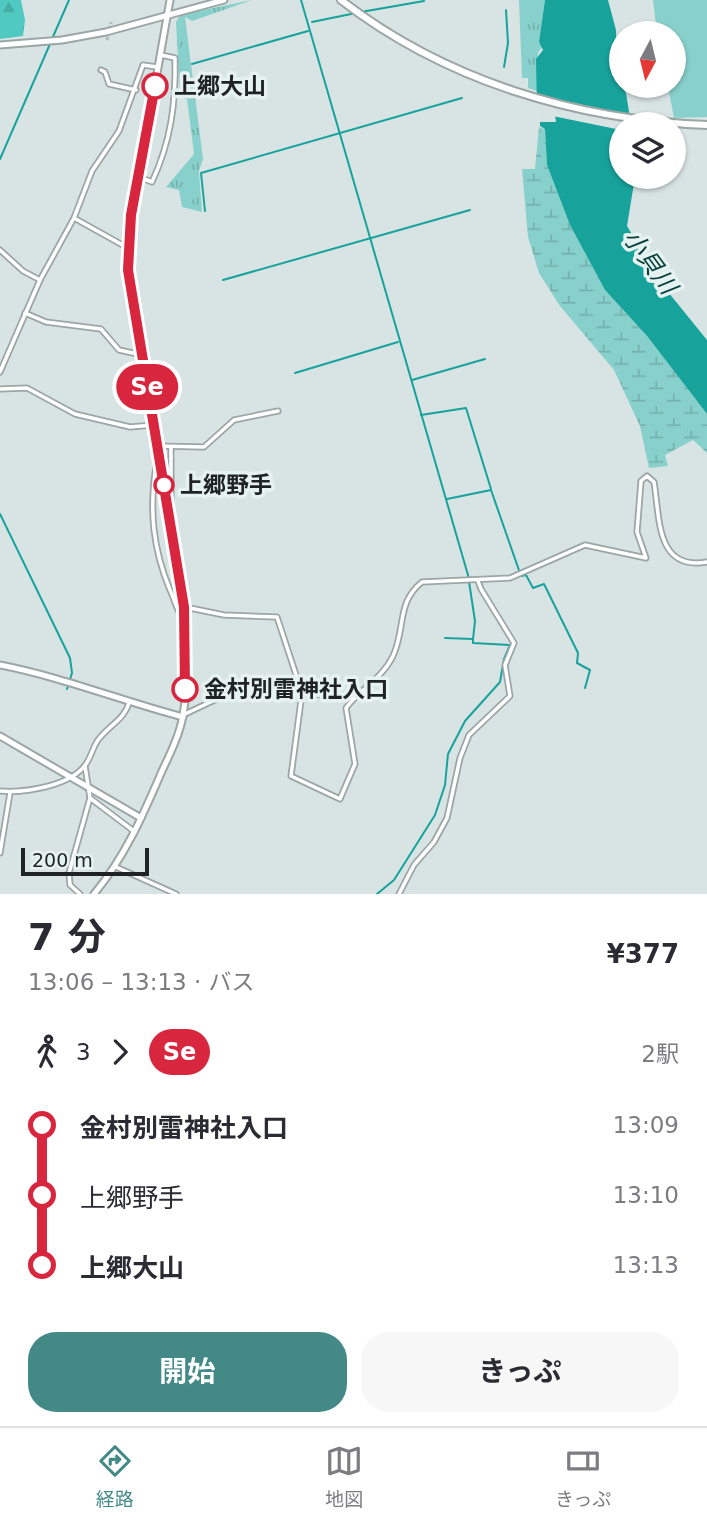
<!DOCTYPE html>
<html lang="ja">
<head>
<meta charset="utf-8">
<style>
  :root { --surface:#fff; --page:#f7f7f7; --text:#2b2b33; --muted:#7c7c81; --line:#e1e1e2; --accent:#438a86 }
  body { margin:0; font-family:"DejaVu Sans","Noto Sans JP",sans-serif; background:var(--page); color:var(--text); height:100vh; display:flex; flex-direction:column; font-size:26px; white-space:nowrap }
  * { box-sizing:border-box; margin:0 }
  p { font-size:23px; color:var(--muted) }
  .icon { flex:none; width:38px; height:38px; fill:none; stroke:currentColor; stroke-width:2; stroke-linecap:round; stroke-linejoin:round }
  .map { position:relative; height:894px; overflow:hidden }
  .drawer { display:flex; flex-direction:column; background:var(--surface); flex:1 }
  .drawer>* { flex:none }
  .badge { padding:0 14px; border-radius:23px; font-size:24px; line-height:46px }
  .needle { width:46px; rotate:187deg }
  .fabs { position:absolute; left:609px; top:21px; display:grid; gap:14px }
  .fabs a { display:grid; place-items:center; width:77px; height:77px; border-radius:50%; background:var(--surface); box-shadow:0 2px 5px #0004; font-size:35px }
  .scale { position:absolute; left:21px; bottom:18px; width:128px; box-sizing:border-box; padding-left:7px; border:4px solid #1f2323; border-top:0; font-size:19px; line-height:24px; white-space:nowrap; color:#1f2323; -webkit-text-stroke:5px #e5f2f0; paint-order:stroke }
  .map>.badge { position:absolute; translate:-50% -50%; box-shadow:0 0 0 4px #fff }
  .legs { display:flex; align-items:center; gap:10px; height:77px; padding:0 28px; font-size:23px }
  .legs p { margin-inline-start:auto }
  .overview { display:flex; align-items:center; justify-content:space-between; height:119px; padding:0 28px }
  h1 { font-size:38px; font-weight:700; line-height:52px }
  .action { display:flex; gap:14px; margin-top:auto; padding:14px 28px }
  .action a { flex:1; height:80px; border-radius:28px; background:var(--accent); color:#fff; font-size:28px; font-weight:700; line-height:80px; text-align:center }
  .action a+a { background:var(--page); color:var(--text) }
  ul { padding:0 28px; list-style:none }
  li { display:flex; align-items:center; gap:24px; height:70px; font-size:26px }
  li i { display:grid; place-items:center; width:10px; height:100%; margin:0 9px; background:currentColor }
  li i::after { content:''; width:18px; height:18px; margin:-9px; border:5px solid; border-radius:50%; background:var(--surface) }
  li p { margin-inline-start:auto }
  li:first-child i { background:linear-gradient(#0000 50%,currentColor 0) }
  li:last-child i { background:linear-gradient(currentColor 50%,#0000 0) }
  .dock { display:flex; justify-content:space-around; align-items:center; height:98px; border-top:2px solid var(--line); background:var(--surface); font-size:19px; color:var(--muted) }
  .dock a { display:grid; justify-items:center; gap:4px }
  .dock .selected { color:var(--accent) }
  .map>svg:first-child { display:block }
  .grass { fill:url(#grass-tufts) }
  .forest { fill:url(#forest-firs) }
  .wetland { fill:url(#wetland-marsh) }
  .green { fill:#88d0cb }
  .water { fill:#17a39c }
  .pier { fill:#d8e4e3 }
  .lines { fill:none; stroke-linecap:round; stroke-linejoin:round }
  .stream { stroke:#17a39c; stroke-width:2 }
  .street-tunnel { stroke:#b3bdbd; stroke-width:3.5; stroke-dasharray:3.5 2; stroke-linecap:butt }
  .street-casing { stroke:#9ba6a5; stroke-width:7 }
  .secondary-casing { stroke:#9ba6a5; stroke-width:9 }
  .highway-casing { stroke:#9ba6a5; stroke-width:10 }
  .street { stroke:#fff; stroke-width:3.5 }
  .secondary { stroke:#fff; stroke-width:5 }
  .highway { stroke:#fff; stroke-width:6 }
  .line-1-casing { stroke:#fff; stroke-width:16 }
  .line-1 { stroke:#d7263d; stroke-width:10 }
  .stop-1-dot { fill:#fff; stroke:#d7263d; stroke-width:3.5 }
  .labels { text-anchor:middle; stroke-width:7; stroke-linejoin:round; paint-order:stroke }
  .stop-label { font-size:23px; font-weight:bold; fill:#1f2323; stroke:#e5f2f0; text-anchor:start }
  .water-label { font-size:24px; font-style:italic; fill:#033e3b; stroke:#e5f2f0 }
</style>
</head>
<body>
<div class="map">
<svg width="707" height="894" viewBox="0 0 707 894">
  <defs>
    <pattern id="grass-tufts" width="24" height="20" patternUnits="userSpaceOnUse" patternTransform="scale(1.75)"><rect width="24" height="20" fill="#88d0cb"/><path d="M3 7l-1-3M5 7V3M7 7l1-3M15 17l-1-3M17 17v-4M19 17l1-3" fill="none" stroke="#75b2ae"/></pattern>
    <pattern id="forest-firs" width="22" height="20" patternUnits="userSpaceOnUse" patternTransform="scale(1.75)"><rect width="22" height="20" fill="#50c9c2"/><path d="M5 1l3.5 6h-7zM16 11l3.5 6h-7z" fill="#45aca6"/></pattern>
    <pattern id="wetland-marsh" width="20" height="14" patternUnits="userSpaceOnUse" patternTransform="scale(1.75)"><rect width="20" height="14" fill="#88d0cb"/><path d="M1 5h8M5 5V1M11 12h8M15 12V8" fill="none" stroke="#75b2ae"/></pattern>
  </defs>
  <rect width="100%" height="100%" fill="#d8e4e3"/>
  <g class="grass">
    <polygon points="252,0 192,21 185,17 203,159 199,171 202,212 182,207 179,190 166,187 194,154 187,99 180,97 176,22 180,16 189,13"/>
    <polygon points="519,0 545,0 539,43 543,45 538,53 537,91 528,88 528,78 522,78"/>
  </g>
  <polygon class="forest" points="0,0 21,0 25,20 23,36 0,39"/>
  <polygon class="wetland" points="539,127 545,129 547,165 570,225 605,290 647,336 707,414 707,453 693,440 665,455 668,466 649,468 640,426 614,370 560,306 539,273 528,237 522,169 535,169"/>
  <polygon class="green" points="653,0 707,0 707,117 674,118 668,86 674,86 674,33 657,33"/>
  <polygon class="water" points="545,0 608,0 616,30 617,65 621,86 626,93 631,124 621,124 621,177 635,177 627,226 660,282 707,340 707,414 647,336 605,290 570,225 547,165 545,129 540,126 540,122 556,122 555,114 541,114 541,108 537,108 536,59 543,50 539,42"/>
  <polygon class="pier" points="534,94 633,116 634,124 621,124 621,130 538,113 533,108"/>
  <g class="lines">
    <g class="stream">
      <polyline points="301,0 468,575 475,621 473,639 445,638"/>
      <polyline points="361,12 424,1"/>
      <polyline points="312,22 356,13"/>
      <polyline points="52,39 69,0"/>
      <polyline points="192,64 308,31"/>
      <polyline points="504,67 508,43 506,10"/>
      <polyline points="0,159 50,44"/>
      <polyline points="205,211 201,173 462,98"/>
      <polyline points="223,280 470,210"/>
      <polyline points="295,373 398,342"/>
      <polyline points="412,380 485,359"/>
      <polyline points="421,415 466,408 491,489"/>
      <polyline points="447,499 491,490 521,576 526,575 533,588 544,584 578,653 577,663 590,670 585,688"/>
      <polyline points="0,514 70,658 72,673 67,689"/>
      <polyline points="377,894 394,880 435,815 445,785 448,754 465,721 500,682 504,659 510,645 473,643 473,639"/>
    </g>
    <polyline class="street-tunnel" points="107,40 111,22"/>
    <g class="street-casing">
      <g id="street">
        <polyline points="101,70 105,72 109,84 136,90"/>
        <path d="M139,177L152,182C171,141 176,103 175,58L161,55"/>
        <polyline points="74,218 128,248"/>
        <polyline points="0,250 23,271 40,280"/>
        <polyline points="25,313 46,322 101,329 119,350 142,355"/>
        <polyline points="0,372 40,280 74,218 92,171 119,131 143,65 157,67"/>
        <polyline points="0,389 27,388 75,414 130,427 154,425"/>
        <polyline points="158,446 204,447 234,420 278,411"/>
        <path d="M160,464L156,466C149,511 153,549 170,590C175,600 177,613 184,619"/>
        <polyline points="168,510 171,504 171,448"/>
        <path d="M185,607L224,615L277,617L302,693L291,776L340,799L355,764L346,708C360,689 382,679 393,656C406,628 396,603 422,582L510,578L585,545L646,558L637,532L641,481L647,476L654,482C660,519 656,571 707,562"/>
        <polyline points="183,715 221,697 261,689 354,698"/>
        <path d="M0,791C25,793 71,786 86,764C91,757 93,747 98,740C109,725 124,720 129,703"/>
        <polyline points="90,798 135,832"/>
        <polyline points="0,853 10,793"/>
        <polyline points="116,867 176,894"/>
        <polyline points="80,894 70,885 69,873 90,798 85,766"/>
        <polyline points="399,894 414,865 434,842 447,818 460,758 469,735 510,696 505,665 514,643 481,589 478,581"/>
      </g>
    </g>
    <g class="secondary-casing">
      <g id="secondary">
        <polyline points="0,45 62,40 106,32 224,0"/>
        <path d="M0,665C62,677 122,701 183,717"/>
        <polyline points="0,736 141,818"/>
        <path d="M94,894C125,857 143,815 162,771C170,754 180,734 183,715C189,680 188,643 184,607L131,290L129,231L170,0"/>
      </g>
    </g>
    <g class="highway-casing">
      <path id="highway" d="M341,0C446,81 576,120 707,125"/>
    </g>
    <use href="#street" class="street"/>
    <use href="#secondary" class="secondary"/>
    <use href="#highway" class="highway"/>
  </g>
  <g class="lines">
    <g class="line-1-casing">
      <polyline id="line-1" points="155,86 131,215 128,270 184,607 185,689"/>
    </g>
    <use href="#line-1" class="line-1"/>
  </g>
  <g class="stop-1-dot">
    <circle cx="155" cy="86" r="12"/>
    <circle cx="164" cy="485" r="9"/>
    <circle cx="185" cy="689" r="12"/>
  </g>
  <g class="labels">
    <g class="stop-label">
      <text x="174" y="94">上郷大山</text>
      <text x="180" y="493">上郷野手</text>
      <text x="204" y="697">金村別雷神社入口</text>
    </g>
    <g class="water-label">
      <text transform="translate(650 262) rotate(54)" y="8">小貝川</text>
    </g>
  </g>
</svg>
<div class="fabs">
<a><svg class="needle" viewBox="-14 -14 28 28"><path d="M0-13l5 13h-10z" fill="#e53935"/><path d="M0 13l5-13h-10z" fill="#7c7c81"/></svg></a>
<a><svg class="icon" aria-label="layers" viewBox="0 0 24 24"><path d="M12 4l9 5-9 5-9-5zM3 14l9 5 9-5"/></svg></a>
</div>
<div class="scale">200 m</div>
<b class="badge" style="left:147px;top:387px;background:#d7263d;color:#fff">Se</b>
</div>
<section class="drawer">
<div class="overview"><div><h1>7 分</h1><p>13:06 – 13:13 · バス</p></div><b>¥377</b></div>
<div class="legs"><svg class="icon" aria-label="walk" viewBox="0 0 24 24"><circle cx="13" cy="4" r="2"/><path d="M13 8l-2 6 4 7M11 14l-3 7M7 12l3-4h3l4 4"/></svg>3<svg class="icon" aria-label="forward" viewBox="0 0 24 24"><path d="M9 5l7 7-7 7"/></svg><b class="badge" style="background:#d7263d;color:#fff">Se</b><p>2駅</p></div>
<ul>
<li><i style="color:#d7263d"></i><b>金村別雷神社入口</b><p>13:09</p></li>
<li><i style="color:#d7263d"></i><span>上郷野手</span><p>13:10</p></li>
<li><i style="color:#d7263d"></i><b>上郷大山</b><p>13:13</p></li>
</ul>
<div class="action"><a>開始</a><a>きっぷ</a></div>
</section>
<nav class="dock">
<a class="selected"><svg class="icon" aria-label="directions" viewBox="0 0 24 24"><path d="M12 3l9 9-9 9-9-9zM9 14v-3h6M13 9l2 2-2 2"/></svg>経路</a>
<a><svg class="icon" aria-label="map" viewBox="0 0 24 24"><path d="M3 6l6-2 6 2 6-2v14l-6 2-6-2-6 2zM9 4v14M15 6v14"/></svg>地図</a>
<a><svg class="icon" aria-label="tickets" viewBox="0 0 24 24"><path d="M3 7h18v10H3zM15 7v10"/></svg>きっぷ</a>
</nav>
</body>
</html>
